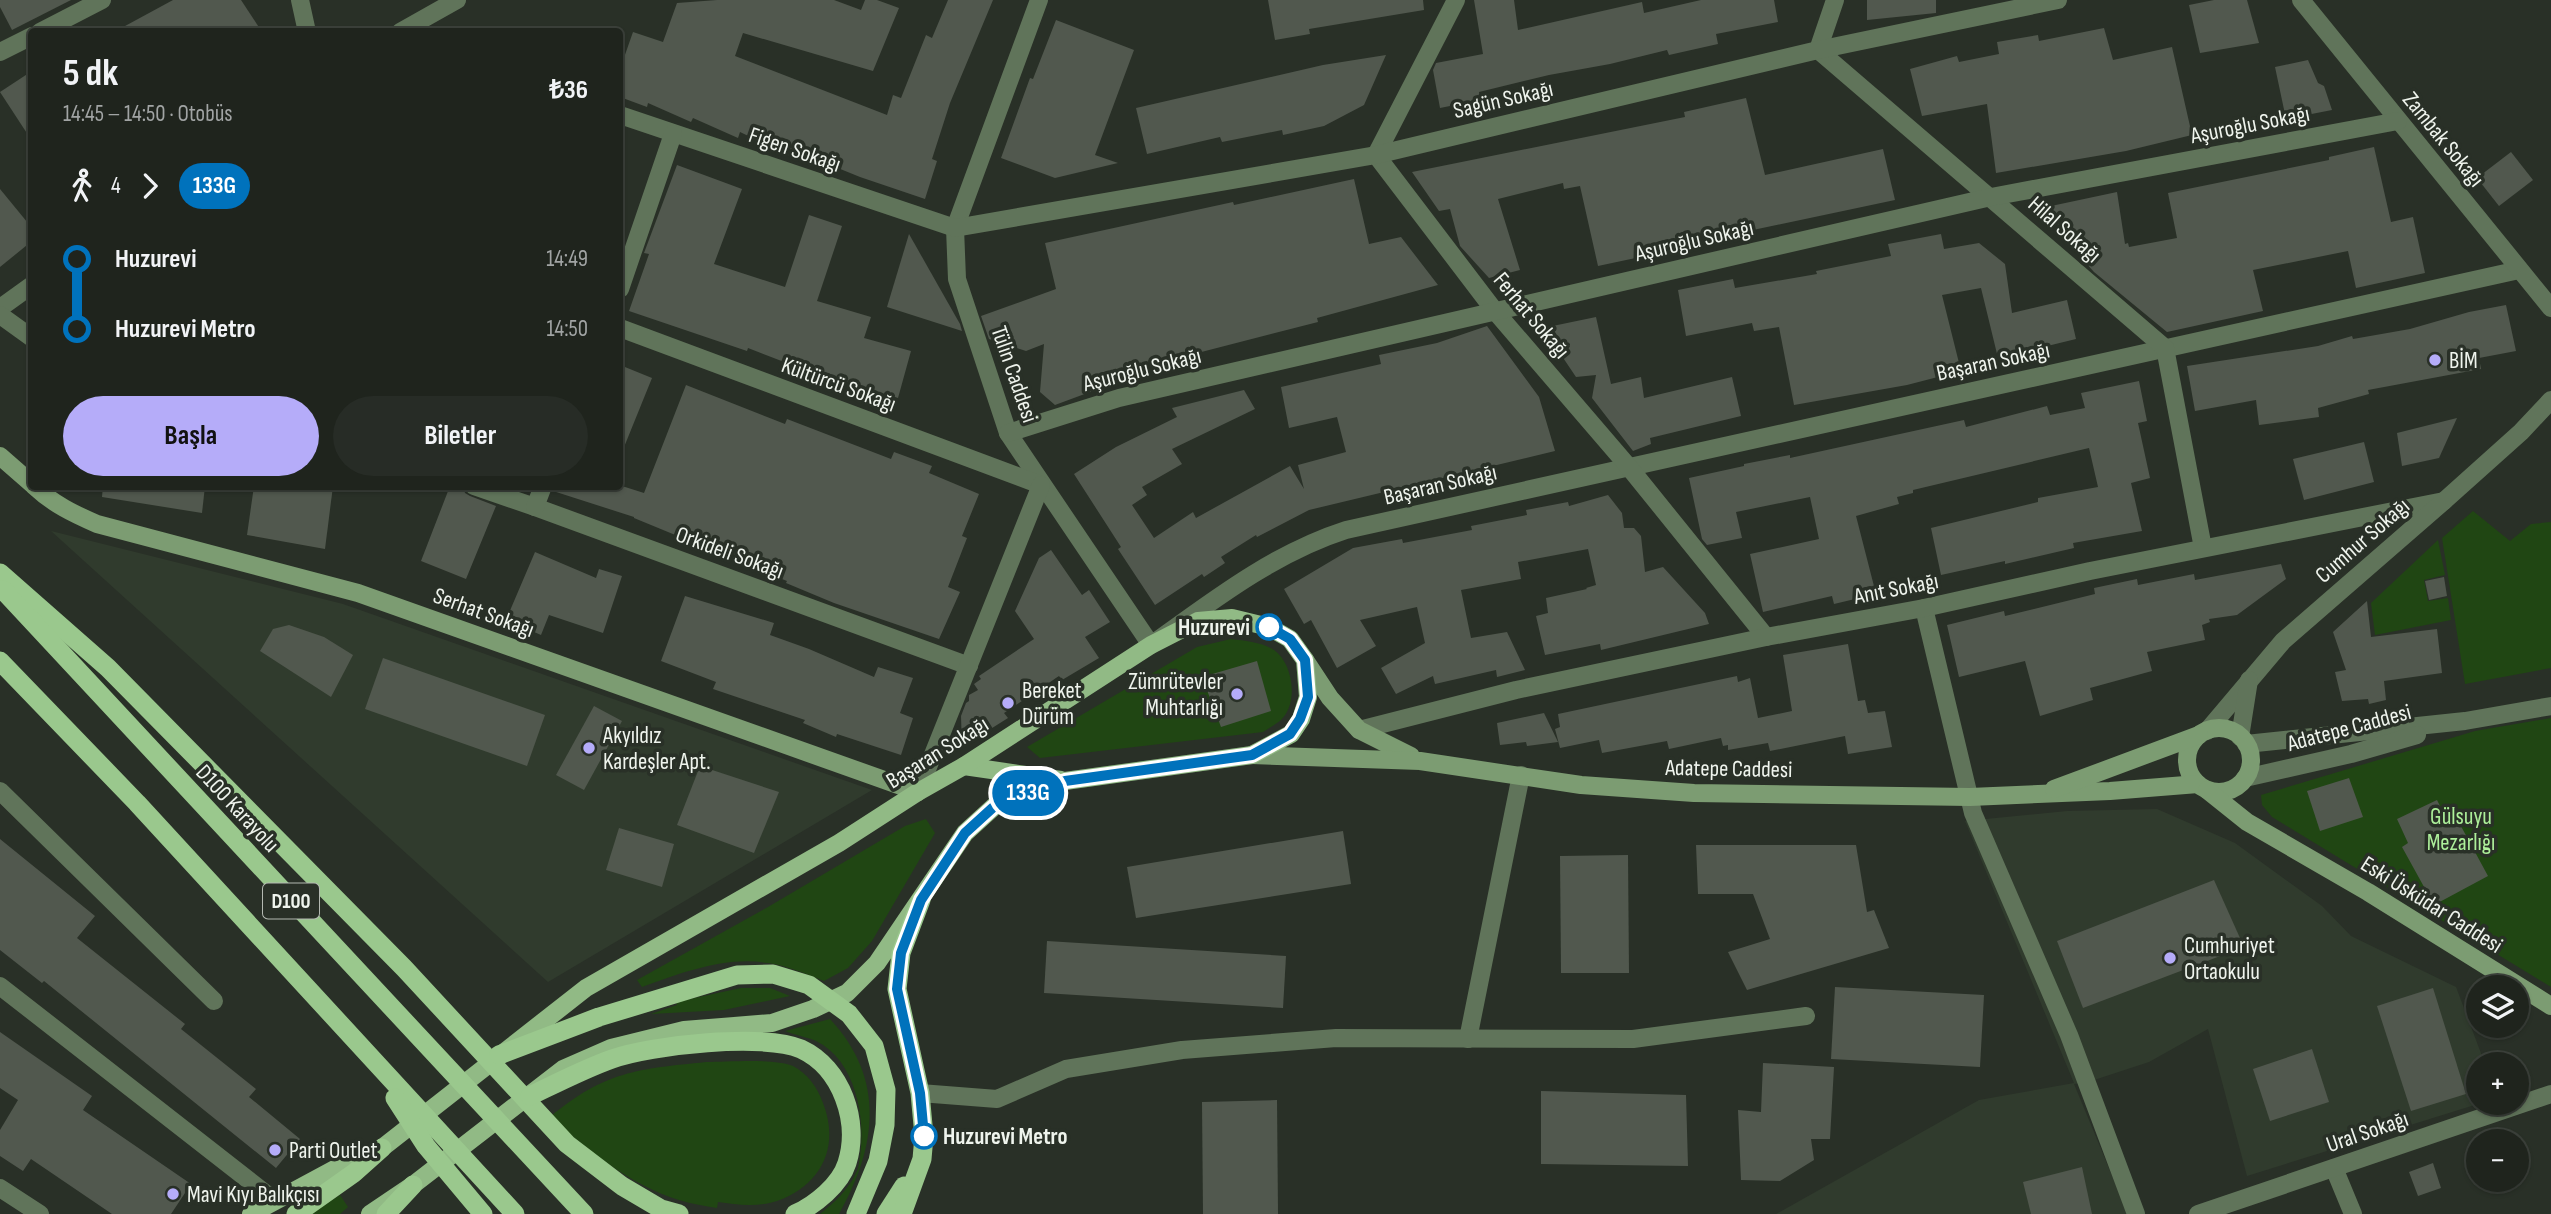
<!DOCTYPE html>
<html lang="tr">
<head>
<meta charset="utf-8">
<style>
  :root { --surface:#1f241d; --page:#272c26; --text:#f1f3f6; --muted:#a1a4a4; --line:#3c413b; --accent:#b5acf9 }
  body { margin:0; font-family:"Sofia Sans Condensed",sans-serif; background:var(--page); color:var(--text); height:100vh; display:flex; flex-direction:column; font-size:26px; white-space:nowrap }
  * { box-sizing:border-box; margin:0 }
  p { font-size:23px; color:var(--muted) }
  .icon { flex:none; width:38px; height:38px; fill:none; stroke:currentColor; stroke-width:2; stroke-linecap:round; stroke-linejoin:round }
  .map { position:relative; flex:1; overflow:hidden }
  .sheet { position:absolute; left:28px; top:28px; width:595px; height:462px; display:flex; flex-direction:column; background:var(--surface); border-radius:7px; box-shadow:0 2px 5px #0004,0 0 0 2px var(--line) }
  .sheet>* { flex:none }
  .badge { padding:0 14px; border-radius:23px; font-size:24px; line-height:46px }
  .buttons { position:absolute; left:2466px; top:975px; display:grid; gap:14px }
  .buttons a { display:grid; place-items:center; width:63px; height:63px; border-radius:50%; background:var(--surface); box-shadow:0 2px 5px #0004,0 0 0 2px var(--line); font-size:35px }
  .map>.badge { position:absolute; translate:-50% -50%; box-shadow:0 0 0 4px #fff }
  .legs { display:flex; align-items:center; gap:10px; height:77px; padding:0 35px; font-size:23px }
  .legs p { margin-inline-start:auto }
  .overview { display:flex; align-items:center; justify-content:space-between; height:119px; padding:0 35px }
  h1 { font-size:38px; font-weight:700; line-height:52px }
  .primary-button { display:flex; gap:14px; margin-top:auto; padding:14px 35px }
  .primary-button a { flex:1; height:80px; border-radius:42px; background:var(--accent); color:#111; font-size:28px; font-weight:700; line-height:80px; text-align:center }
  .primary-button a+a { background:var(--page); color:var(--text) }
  ul { padding:0 35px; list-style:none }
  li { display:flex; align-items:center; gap:24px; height:70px; font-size:26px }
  li i { display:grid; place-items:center; width:10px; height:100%; margin:0 9px; background:currentColor }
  li i::after { content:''; width:18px; height:18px; margin:-9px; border:5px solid; border-radius:50%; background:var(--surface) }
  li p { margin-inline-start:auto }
  li:first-child i { background:linear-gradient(#0000 50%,currentColor 0) }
  li:last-child i { background:linear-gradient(currentColor 50%,#0000 0) }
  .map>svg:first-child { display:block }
  .built { fill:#303b2d }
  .green { fill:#204613 }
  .building { fill:#51584e }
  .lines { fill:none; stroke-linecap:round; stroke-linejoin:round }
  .minor { stroke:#60745a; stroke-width:18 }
  .tertiary { stroke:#60745a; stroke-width:18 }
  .secondary { stroke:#7c9c72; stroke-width:18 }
  .primary { stroke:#91ba85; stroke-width:18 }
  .trunk { stroke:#9ac88d; stroke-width:19 }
  .line-1-casing { stroke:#fff; stroke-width:16 }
  .line-1 { stroke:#0072bc; stroke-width:10 }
  .poi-dot { fill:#b5acf9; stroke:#293027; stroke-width:2.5 }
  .stop-1-dot { fill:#fff; stroke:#0072bc; stroke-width:3.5 }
  .labels { text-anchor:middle; stroke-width:7; stroke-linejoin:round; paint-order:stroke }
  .shield { fill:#293027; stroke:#b4b9b2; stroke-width:2 }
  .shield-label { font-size:21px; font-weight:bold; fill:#eff4ed }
  .street-label { font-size:23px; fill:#eff4ed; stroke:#293027 }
  .poi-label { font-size:23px; fill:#eff4ed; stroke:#293027; text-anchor:start }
  .stop-label { font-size:23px; font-weight:bold; fill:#eff4ed; stroke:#293027; text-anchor:end }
  .park-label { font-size:23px; fill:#adf09a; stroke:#293027 }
</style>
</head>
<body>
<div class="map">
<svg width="2551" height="1214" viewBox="0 0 2551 1214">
  <rect width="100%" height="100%" fill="#293027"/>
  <g class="built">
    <polygon points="51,531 343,604 872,790 548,982"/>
    <polygon points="2157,809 2235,843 2322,906 2351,936 2456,987 2485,1064 2478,1064 2478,1102 2481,1103 2247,1176 2208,1029 2149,1062 2088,1082 2074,1084 2128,1214 1776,1214 1979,1100 2074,1083 1965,821 2067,811"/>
  </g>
  <g class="green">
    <polygon points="2473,511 2510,541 2531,524 2551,522 2551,668 2465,684 2442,538"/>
    <polygon points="2438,540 2445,575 2424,580 2428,601 2448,598 2451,620 2375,635 2371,603"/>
    <path d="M1231,639C1245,641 1262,642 1274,650C1293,663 1299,703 1281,720C1276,724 1269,728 1263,732L1040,758L1027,747L1197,647Z"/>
    <polygon points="2551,718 2551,987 2272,817 2262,805 2261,795 2475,731"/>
    <path d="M926,819L935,833L872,941L848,968L824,981C806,974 788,966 768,963C726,956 681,973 642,987L637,980L768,907L905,826Z"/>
    <polygon points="741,988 770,988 790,996 724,1010 651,1014 677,1005 676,1002"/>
    <path d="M830,1019C886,1079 877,1147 839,1214H820C834,1203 849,1189 856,1173C859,1169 859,1162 860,1157C866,1119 856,1060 816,1041C807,1037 795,1035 785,1031Z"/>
    <path d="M706,1062C728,1062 774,1058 793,1066C807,1073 818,1088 823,1103C840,1146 822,1185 777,1201C759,1207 737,1205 718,1202L717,1208C705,1206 692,1204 679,1200C630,1185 588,1150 550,1117C605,1071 638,1069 706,1062Z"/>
    <polygon points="340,1195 348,1207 340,1214 309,1214"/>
  </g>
  <g class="building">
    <polygon points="0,0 71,0 12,30 0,7"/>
    <polygon points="173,0 241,0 262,32 114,32"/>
    <polygon points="717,0 834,0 861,10 865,0 877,0 899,8 873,71 743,33 735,56 887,115 893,95 901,98 926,35 932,38 948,0 993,0 950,103 932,159 937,161 925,199 860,177 796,151 794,158 740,132 738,138 693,118 691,122 648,103 647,107 620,97 620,69 633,32 663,42 677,3"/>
    <polygon points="1268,0 1423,0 1424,10 1309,29 1310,34 1275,40"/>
    <polygon points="1474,0 1514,0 1518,30 1642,2 1644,13 1701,0 1774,0 1778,22 1716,34 1718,44 1669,55 1667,50 1610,64 1549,75 1479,92 1480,100 1440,108 1433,70 1436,63 1483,54"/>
    <polygon points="1867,0 1936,0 1936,13 1867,20"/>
    <polygon points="2214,0 2247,0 2259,43 2200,53 2189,5"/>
    <polygon points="1056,20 1134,50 1095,155 1118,163 1055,178 1001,158 1030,78 1033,79"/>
    <polygon points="2104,28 2113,60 2172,47 2192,135 2126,151 1996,173 1987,104 1922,116 1910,69 1957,56 1959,62 1999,54 1997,42 2038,35 2039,41"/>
    <polygon points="1386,55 1364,105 1324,126 1283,135 1282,130 1222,142 1220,137 1147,154 1136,108 1323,65"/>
    <polygon points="2308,60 2318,83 2324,86 2332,110 2286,119 2275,67"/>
    <polygon points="32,71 32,141 0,92"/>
    <polygon points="1746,98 1765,175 1883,149 1895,200 1720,237 1719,234 1644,253 1645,256 1598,266 1580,186 1564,189 1563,183 1498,199 1520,270 1489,278 1460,246 1450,209 1439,211 1412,172 1685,117 1684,112"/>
    <polygon points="2374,147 2391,222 2413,217 2425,273 2356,288 2348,251 2253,270 2263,311 2167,332 2094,272 2060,234 2050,226 2037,209 2117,192 2125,244 2128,243 2129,247 2177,238 2168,193 2329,160 2329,157"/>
    <polygon points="2511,152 2533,180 2499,206 2477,178"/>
    <polygon points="677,165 742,189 714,264 785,287 809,215 842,226 817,301 871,317 864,338 911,351 898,398 805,370 748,348 747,351 629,311 649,254 644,253"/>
    <polygon points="1354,179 1369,244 1401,237 1438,285 1317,318 1318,322 1124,372 1125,379 1055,405 1040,392 1044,344 1026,351 989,339 981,316 1056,289 1045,243 1233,202 1234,205"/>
    <polygon points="0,189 32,228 32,241 0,267"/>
    <polygon points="909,234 960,324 962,331 887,307"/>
    <polygon points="1941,234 1944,249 1979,243 2005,264 2012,313 2067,300 2076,339 1998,358 1981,288 1942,295 1961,371 1907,385 1794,405 1779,327 1754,331 1752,323 1686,336 1678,290 1733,279 1735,288 1817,274 1816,271 1891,256 1888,244"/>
    <polygon points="2506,305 2516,351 2479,358 2481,369 2368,390 2369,394 2318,408 2319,417 2259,425 2256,400 2195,411 2187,366 2318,346 2352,336 2353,339 2410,329 2469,312"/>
    <polygon points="1596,317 1611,384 1641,377 1644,398 1732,377 1741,416 1650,438 1651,444 1633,451 1592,398 1596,375 1576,377 1543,328"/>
    <polygon points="1487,326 1539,397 1555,451 1309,510 1257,537 1256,535 1221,557 1225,563 1204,577 1202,574 1155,605 1118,549 1121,547 1074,474 1116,447 1177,417 1172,408 1244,390 1255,409 1172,449 1182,464 1142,487 1147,495 1132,505 1154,538 1193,512 1196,518 1290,466 1304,489 1298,465 1346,452 1337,417 1289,428 1281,387 1381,364 1379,355 1437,343"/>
    <polygon points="620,365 652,378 620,457"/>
    <polygon points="2139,381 2147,421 2138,423 2150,478 2131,483 2142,531 2073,543 2074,548 2005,564 2005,561 1941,575 1931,528 2038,502 2038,498 2098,487 2089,448 1913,490 1913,493 1897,497 1899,504 1856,516 1876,594 1834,604 1832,596 1763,612 1750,554 1819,539 1810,497 1736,512 1742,538 1707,545 1702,539 1689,478 1744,466 1744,464 1790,455 1790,458 1964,420 1966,427 2047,406 2050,415 2085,408 2081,393"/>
    <polygon points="686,385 785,424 787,419 891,459 894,452 932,466 929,473 979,494 962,536 967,538 948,587 960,592 939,639 834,603 786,583 787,581 684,541 685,539 634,518 634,517 553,491 554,486 622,486 644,493"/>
    <polygon points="2457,418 2439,458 2402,466 2397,433"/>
    <polygon points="2364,442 2374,482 2304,500 2293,459"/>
    <polygon points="103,486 205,486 202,513 102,497"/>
    <polygon points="254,486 333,486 325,549 247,535"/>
    <polygon points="450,486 463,486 465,493 470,496 496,506 466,579 421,561"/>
    <polygon points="1608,495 1622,513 1624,528 1634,528 1641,536 1645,572 1663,567 1705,613 1709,624 1601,650 1600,644 1545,655 1536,616 1548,613 1546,598 1587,589 1586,588 1596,585 1588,549 1518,562 1521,579 1461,590 1471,638 1507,632 1525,670 1497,677 1496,670 1435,684 1433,676 1396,694 1381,668 1425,643 1417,607 1360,620 1376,646 1337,668 1311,620 1304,624 1284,589 1353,548 1402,539 1403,543 1472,530 1471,526 1527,515 1526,510 1568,502 1569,506"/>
    <polygon points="1051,550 1082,595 1089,590 1110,622 1085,637 1099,658 1062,680 1059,676 1004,713 1008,718 962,747 961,716 966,703 969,701 969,695 978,690 974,684 981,679 979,676 1034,639 1015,611 1039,558"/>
    <polygon points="535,552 596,578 599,569 622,576 603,633 549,615 541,635 506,620"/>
    <polygon points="2281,564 2286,579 2237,615 2209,619 2210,622 2202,625 2205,640 2147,652 2152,671 2090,688 2093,700 2040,716 2025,661 1959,677 1947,625 2004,611 2005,616 2095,594 2094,588 2137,579 2138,585 2194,574 2195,580"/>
    <polygon points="2444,577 2447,596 2429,600 2425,581"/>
    <polygon points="685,596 774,623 770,635 809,649 874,677 878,667 913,678 900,713 913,718 901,755 837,734 836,737 803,723 805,720 713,689 716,682 661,661"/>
    <polygon points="2367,601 2371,637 2437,629 2442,673 2384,681 2386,700 2369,704 2368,699 2342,701 2335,672 2346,670 2333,632"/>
    <polygon points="289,625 324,637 353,655 331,697 260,651 273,629"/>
    <polygon points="1848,644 1858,701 1865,700 1868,713 1885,711 1892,747 1848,754 1845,736 1770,751 1768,743 1728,750 1728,745 1723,746 1721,738 1669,749 1667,741 1602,753 1599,740 1560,748 1555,729 1560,727 1558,714 1737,676 1738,682 1750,678 1758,718 1792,711 1783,655"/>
    <polygon points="383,658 545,715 527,766 365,709"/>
    <polygon points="1257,661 1271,711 1221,727 1202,677"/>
    <polygon points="594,706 622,721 584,790 556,775"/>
    <polygon points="1544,713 1558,742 1527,746 1526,742 1500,745 1497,723"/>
    <polygon points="700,766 779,792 754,853 677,825"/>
    <polygon points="2349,778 2363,817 2320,831 2307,791"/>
    <polygon points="2437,800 2448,822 2456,817 2488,876 2434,905 2402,847 2408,843 2397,819"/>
    <polygon points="619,828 674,844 662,887 606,870"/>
    <polygon points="1343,831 1351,884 1136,918 1127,867"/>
    <polygon points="0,839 95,916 77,938 185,1024 181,1029 256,1089 249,1097 300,1139 276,1168 44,981 42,983 0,950"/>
    <polygon points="1696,845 1856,845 1867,912 1874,910 1889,948 1747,990 1728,952 1770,939 1753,894 1698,894"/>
    <polygon points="1628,855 1629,973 1561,973 1560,856"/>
    <polygon points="2214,880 2244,947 2083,1008 2057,941"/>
    <polygon points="1047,941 1286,956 1283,1008 1044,993"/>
    <polygon points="1835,987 1984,995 1980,1067 1831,1059"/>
    <polygon points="2433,988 2466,1094 2411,1111 2377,1006"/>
    <polygon points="0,1032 92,1096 83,1110 191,1184 171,1214 112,1214 31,1159 23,1171 0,1156 0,1130 18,1100 0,1088"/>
    <polygon points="2312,1049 2329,1102 2270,1121 2253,1069"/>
    <polygon points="1763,1063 1834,1067 1830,1139 1811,1139 1814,1160 1780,1181 1741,1180 1738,1110 1761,1112"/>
    <polygon points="1541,1091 1686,1095 1688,1166 1541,1164"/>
    <polygon points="1277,1100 1278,1214 1203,1214 1202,1102"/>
    <polygon points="2433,1163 2441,1188 2418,1196 2409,1172"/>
    <polygon points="2082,1167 2092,1214 2031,1214 2023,1182"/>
  </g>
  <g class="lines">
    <g class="minor">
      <polyline points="300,0 307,32"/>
      <path d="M1039,0L955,228L957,279L1008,433L1151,645C1212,601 1274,553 1346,530L2519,270"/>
      <polyline points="1456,0 1376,155 1494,310 1628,466 1766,637"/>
      <polyline points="2301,0 2551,308"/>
      <polyline points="40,32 102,0"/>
      <polyline points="400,32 457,0"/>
      <polyline points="1818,50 2165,348 2203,548"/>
      <polyline points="1818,50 1835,0"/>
      <polyline points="0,52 32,36"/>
      <polyline points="620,115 955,228 1376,155 1818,50 2058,0"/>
      <polyline points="620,289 673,134"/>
      <polyline points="0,308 32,285"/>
      <polyline points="0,315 32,338"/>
      <polyline points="620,328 1041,485"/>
      <polyline points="1008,433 1119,398 1991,197 2398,121"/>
      <polyline points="474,486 535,507 969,666"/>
      <polyline points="535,507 543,486"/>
      <polyline points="1924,608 1973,813 2069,1035 2136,1214"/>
      <polyline points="1359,730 1516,690 1766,637 1924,608 2090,571 2444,501"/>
      <polyline points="0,791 214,1001"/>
      <polyline points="918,792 1041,485"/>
      <polyline points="0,986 274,1200"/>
      <polyline points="1468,1039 1521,775"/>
      <polyline points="920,1093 997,1099 1066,1069 1182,1050 1336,1038 1633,1039 1806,1016"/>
      <polyline points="2334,1168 2353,1214"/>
    </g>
    <g class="tertiary">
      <polyline points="2207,731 2283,641 2444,501 2521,432 2551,400"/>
      <polyline points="2240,737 2249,680"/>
      <polyline points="2246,744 2465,721 2551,706"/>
      <polyline points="2245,778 2351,754 2417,735"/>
      <polyline points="0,1188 40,1214"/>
      <polyline points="2198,1214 2551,1094"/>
    </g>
    <g class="secondary">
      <polyline points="0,456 32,484"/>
      <path d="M34,486C53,504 74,514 97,524L358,593L918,792"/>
      <polyline points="1305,660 1330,698 1359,730 1411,756"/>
      <circle cx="2219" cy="760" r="32"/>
      <polyline points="1252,755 1420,761 1581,785 1694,793 1970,797 2110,791 2198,784"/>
      <polyline points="2054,789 2199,735"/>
      <polyline points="2207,790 2247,822 2368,892 2551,1006"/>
    </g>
    <g class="primary">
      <polyline points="964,766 1061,780"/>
      <polyline points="251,1214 346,1163 382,1148 586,988 839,843 918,792 964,766 1151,645 1198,621 1232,618 1269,627 1290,639 1305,660 1308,697 1301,719 1291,734 1252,755 1065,781 999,802 965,833 877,963 847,993 813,1009 772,1023 684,1030 611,1048 563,1069 413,1185 370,1214"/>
    </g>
    <g class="trunk">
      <polyline points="0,573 108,668 404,968 567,1144 622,1186 661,1209 679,1214"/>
      <polyline points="3,590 584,1214"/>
      <polyline points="0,661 137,803 515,1214"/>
      <polyline points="499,1055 599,1017 737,975 773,974 809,985 849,1014 874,1046 886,1090 885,1125 878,1161 856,1214"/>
      <path d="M530,1096C557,1083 584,1069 612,1059C650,1045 765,1033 801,1049C842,1068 860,1122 847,1163C840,1185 815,1205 795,1214"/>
      <polyline points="395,1098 426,1146 483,1214"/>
      <polyline points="296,1214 354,1173 382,1148"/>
      <polyline points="386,1214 413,1185"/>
      <polyline points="886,1214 904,1186"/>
      <polyline points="902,1214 922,1159 924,1136 920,1093 897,989 901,953 921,900"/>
    </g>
  </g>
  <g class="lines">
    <g class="line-1-casing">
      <polyline id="line-1" points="924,1136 920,1093 897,989 901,953 921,900 965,833 999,802 1065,781 1252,755 1290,734 1300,719 1308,697 1305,660 1290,639 1269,627"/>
    </g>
    <use href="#line-1" class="line-1"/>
  </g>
  <g class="poi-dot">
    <circle cx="2435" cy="360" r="7"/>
    <circle cx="1237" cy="694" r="7"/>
    <circle cx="1008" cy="703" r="7"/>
    <circle cx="589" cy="748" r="7"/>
    <circle cx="2170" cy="958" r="7"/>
    <circle cx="275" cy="1150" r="7"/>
    <circle cx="173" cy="1194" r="7"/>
  </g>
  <g class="stop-1-dot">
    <circle cx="1269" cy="627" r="12"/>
    <circle cx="924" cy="1136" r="12"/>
  </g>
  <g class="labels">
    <rect class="shield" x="263" y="883.5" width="56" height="35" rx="5"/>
    <g class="shield-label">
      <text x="291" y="908">D100</text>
    </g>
    <g class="street-label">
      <text transform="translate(1503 99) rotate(-13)" y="8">Sagün Sokağı</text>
      <text transform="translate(2250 124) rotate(-11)" y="8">Aşuroğlu Sokağı</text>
      <text transform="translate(2444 139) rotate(51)" y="8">Zambak Sokağı</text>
      <text transform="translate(795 149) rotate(19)" y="8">Figen Sokağı</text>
      <text transform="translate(2065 229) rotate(41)" y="8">Hilal Sokağı</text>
      <text transform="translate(1694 240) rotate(-13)" y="8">Aşuroğlu Sokağı</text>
      <text transform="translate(1532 315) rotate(50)" y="8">Ferhat Sokağı</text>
      <text transform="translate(1993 361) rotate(-12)" y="8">Başaran Sokağı</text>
      <text transform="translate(1142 369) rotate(-14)" y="8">Aşuroğlu Sokağı</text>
      <text transform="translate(1015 374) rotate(71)" y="8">Tülin Caddesi</text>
      <text transform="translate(839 384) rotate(20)" y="8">Kültürcü Sokağı</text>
      <text transform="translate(1440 484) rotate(-13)" y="8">Başaran Sokağı</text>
      <text transform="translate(2362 540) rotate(-41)" y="8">Cumhur Sokağı</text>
      <text transform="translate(730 552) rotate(20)" y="8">Orkideli Sokağı</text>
      <text transform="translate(1896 588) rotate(-11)" y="8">Anıt Sokağı</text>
      <text transform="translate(484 612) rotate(20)" y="8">Serhat Sokağı</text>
      <text transform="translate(2349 727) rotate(-15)" y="8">Adatepe Caddesi</text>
      <text transform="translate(937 752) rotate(-32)" y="8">Başaran Sokağı</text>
      <text transform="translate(1729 768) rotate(1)" y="8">Adatepe Caddesi</text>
      <text transform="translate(238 808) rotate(47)" y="8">D100 Karayolu</text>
      <text transform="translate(2432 904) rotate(32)" y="8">Eski Üsküdar Caddesi</text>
      <text transform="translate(2367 1131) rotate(-19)" y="8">Ural Sokağı</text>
    </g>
    <g class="poi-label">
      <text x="2449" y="368">BİM</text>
      <text x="1223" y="689" text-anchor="end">Zümrütevler<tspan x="1223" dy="26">Muhtarlığı</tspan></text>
      <text x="1022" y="698">Bereket<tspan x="1022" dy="26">Dürüm</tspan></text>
      <text x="603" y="743">Akyıldız<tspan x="603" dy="26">Kardeşler Apt.</tspan></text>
      <text x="2184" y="953">Cumhuriyet<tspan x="2184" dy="26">Ortaokulu</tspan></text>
      <text x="289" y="1158">Parti Outlet</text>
      <text x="187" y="1202">Mavi Kıyı Balıkçısı</text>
    </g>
    <g class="stop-label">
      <text x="1250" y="635">Huzurevi</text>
      <text x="943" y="1144" text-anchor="start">Huzurevi Metro</text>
    </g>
    <g class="park-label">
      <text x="2461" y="824">Gülsuyu<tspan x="2461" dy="26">Mezarlığı</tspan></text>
    </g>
  </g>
</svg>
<div class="buttons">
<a><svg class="icon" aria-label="layers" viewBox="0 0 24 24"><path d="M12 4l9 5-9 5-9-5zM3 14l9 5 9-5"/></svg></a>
<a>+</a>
<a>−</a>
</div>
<b class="badge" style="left:1028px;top:793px;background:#0072bc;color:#fff">133G</b>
<section class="sheet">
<div class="overview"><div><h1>5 dk</h1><p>14:45 – 14:50 · Otobüs</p></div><b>₺36</b></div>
<div class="legs"><svg class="icon" aria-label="walk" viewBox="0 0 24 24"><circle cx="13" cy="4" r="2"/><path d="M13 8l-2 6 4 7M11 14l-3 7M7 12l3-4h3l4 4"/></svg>4<svg class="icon" aria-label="forward" viewBox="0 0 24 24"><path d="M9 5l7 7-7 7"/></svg><b class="badge" style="background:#0072bc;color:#fff">133G</b></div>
<ul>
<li><i style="color:#0072bc"></i><b>Huzurevi</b><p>14:49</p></li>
<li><i style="color:#0072bc"></i><b>Huzurevi Metro</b><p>14:50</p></li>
</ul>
<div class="primary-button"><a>Başla</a><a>Biletler</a></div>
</section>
</div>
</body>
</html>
